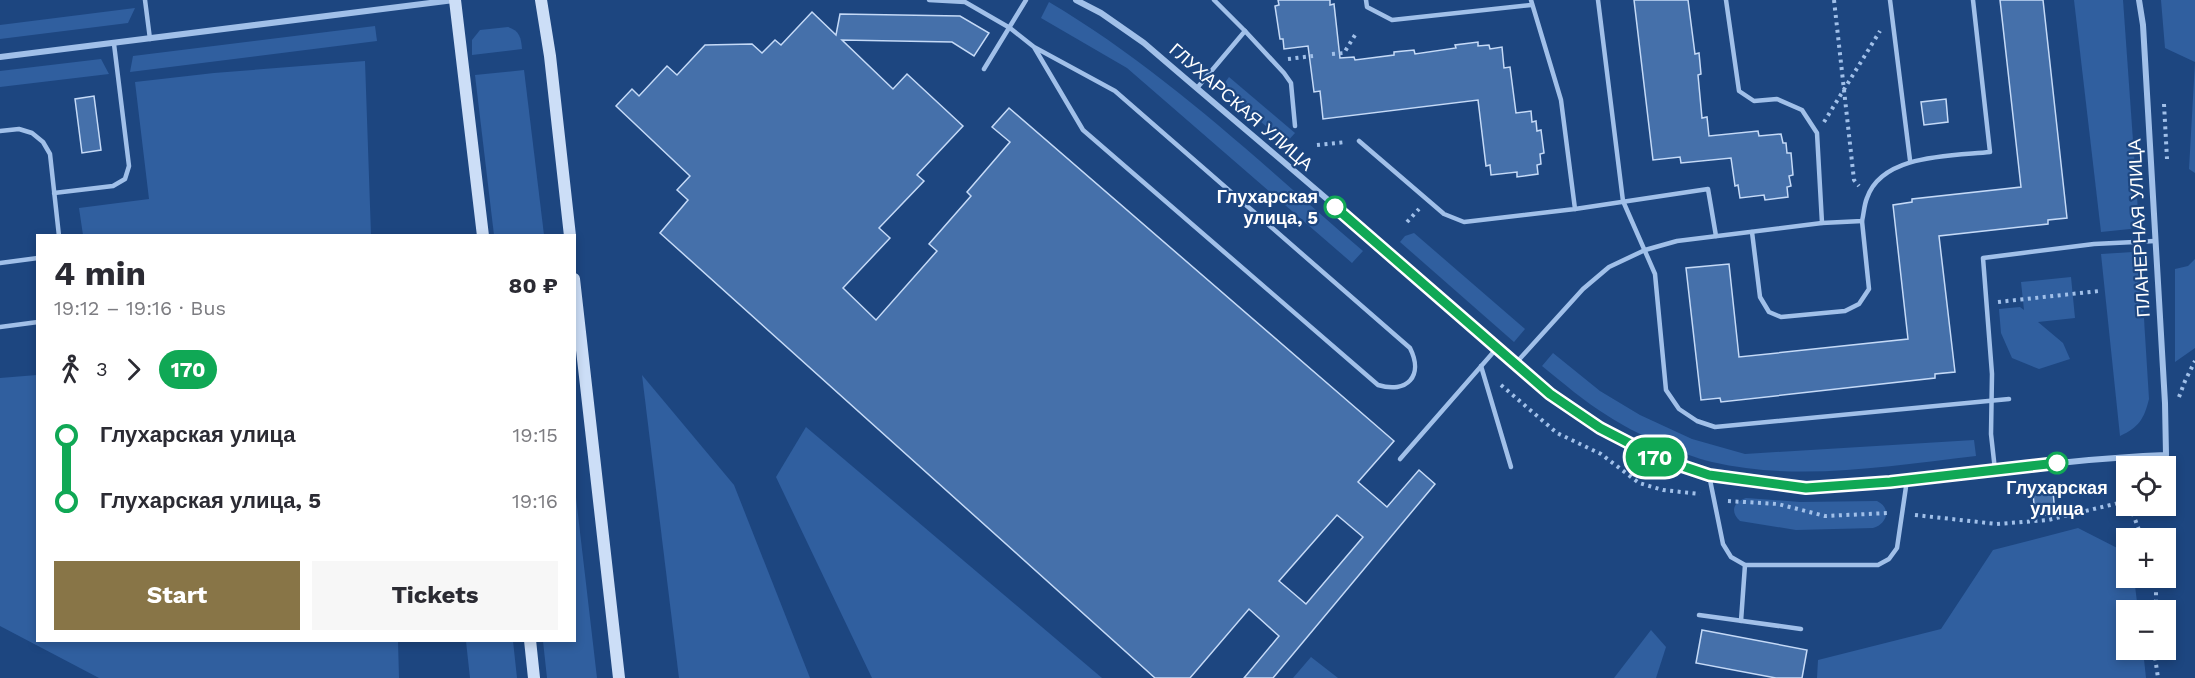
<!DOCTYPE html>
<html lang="en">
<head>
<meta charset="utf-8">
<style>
  :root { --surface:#fff; --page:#f7f7f7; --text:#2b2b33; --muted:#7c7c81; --accent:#887547 }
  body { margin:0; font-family:"Work Sans",sans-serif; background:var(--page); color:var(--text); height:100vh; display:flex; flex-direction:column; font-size:22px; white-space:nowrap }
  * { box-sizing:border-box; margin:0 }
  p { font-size:20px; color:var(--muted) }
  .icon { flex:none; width:33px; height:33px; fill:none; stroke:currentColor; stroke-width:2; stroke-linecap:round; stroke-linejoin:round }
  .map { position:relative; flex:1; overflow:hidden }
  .side { position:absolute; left:36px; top:234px; width:540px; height:408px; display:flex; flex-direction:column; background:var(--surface); border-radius:0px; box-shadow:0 3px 9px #0003 }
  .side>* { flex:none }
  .badge { padding:0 12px; border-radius:20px; font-size:21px; line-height:39px }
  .tools { position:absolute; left:2116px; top:456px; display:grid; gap:12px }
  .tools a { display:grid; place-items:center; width:60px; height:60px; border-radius:0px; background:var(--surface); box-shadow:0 3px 9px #0003; font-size:30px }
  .map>.badge { position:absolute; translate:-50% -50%; box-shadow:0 0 0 3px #fff }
  .legs { display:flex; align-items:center; gap:9px; height:66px; padding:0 18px; font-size:20px }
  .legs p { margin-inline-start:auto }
  .headline { display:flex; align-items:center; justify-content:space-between; height:102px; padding:0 18px }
  h1 { font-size:33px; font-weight:700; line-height:45px }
  .action { display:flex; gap:12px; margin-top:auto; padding:12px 18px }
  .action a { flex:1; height:69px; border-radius:0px; background:var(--accent); color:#fff; font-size:24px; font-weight:700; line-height:69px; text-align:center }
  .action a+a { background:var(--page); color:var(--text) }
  ul { padding:0 18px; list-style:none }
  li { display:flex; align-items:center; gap:21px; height:66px; font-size:22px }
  li i { display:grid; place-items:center; width:9px; height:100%; margin:0 8px; background:currentColor }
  li i::after { content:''; width:15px; height:15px; margin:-8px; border:4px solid; border-radius:50%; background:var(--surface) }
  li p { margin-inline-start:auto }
  li:first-child i { background:linear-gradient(#0000 50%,currentColor 0) }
  li:last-child i { background:linear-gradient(currentColor 50%,#0000 0) }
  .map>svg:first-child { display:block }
  .green { fill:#305f9f }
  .building { fill:#4570aa; stroke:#c5daf7; stroke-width:1.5; fill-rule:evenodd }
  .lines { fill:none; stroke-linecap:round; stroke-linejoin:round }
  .path { stroke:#a1c0e9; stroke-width:4; stroke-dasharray:3 4.5; stroke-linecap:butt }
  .lane { stroke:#a1c0e9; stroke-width:4.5 }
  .street { stroke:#a1c0e9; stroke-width:6 }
  .secondary { stroke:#ccdef7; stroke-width:12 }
  .line-1-casing { stroke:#fff; stroke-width:14 }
  .line-1 { stroke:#10a855; stroke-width:9 }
  .stop-1-dot { fill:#fff; stroke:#10a855; stroke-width:3 }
  .labels { text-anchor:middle; stroke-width:4.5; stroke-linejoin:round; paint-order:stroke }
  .street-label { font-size:18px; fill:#fff; stroke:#1d4680 }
  .stop-label { font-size:18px; font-weight:bold; fill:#fff; stroke:#1d4680; text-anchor:end }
</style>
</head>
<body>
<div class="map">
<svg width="2195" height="678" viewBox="0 0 2195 678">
  <rect width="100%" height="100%" fill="#1d4680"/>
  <g class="green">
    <polygon points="2074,0 2123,0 2139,225 2130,229 2101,232"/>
    <polygon points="2161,0 2195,0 2195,173 2189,169 2195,62 2165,48"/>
    <path d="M1049,2C1164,70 1262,164 1363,251L1352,263L1127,68L1041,18Z"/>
    <polygon points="135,8 128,23 0,39 0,25"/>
    <polygon points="375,26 377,41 130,72 133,56"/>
    <path d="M508,27C520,31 521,38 522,49L472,55V40L480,30Z"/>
    <polygon points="101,59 109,74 0,87 0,71"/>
    <polygon points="365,61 371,235 83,235 79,208 149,199 135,82 214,73"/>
    <polygon points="524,70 544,235 494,235 475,75"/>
    <polygon points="1229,77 1295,133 1286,143 1221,88"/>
    <polygon points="1414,233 1525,329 1514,342 1400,242 1405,236"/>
    <path d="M2133,252L2140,254L2149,399C2144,419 2139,427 2120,436L2101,254Z"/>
    <polygon points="2195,259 2195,348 2175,362 2175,269 2188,266"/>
    <polygon points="2071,277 2075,318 2038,322 2063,343 2070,359 2039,369 2012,358 2001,333 1999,309 2020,307 2024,310 2021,282"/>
    <path d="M1553,353L1600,391L1640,415L1692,439L1745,454L1974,440L1976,456C1888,466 1799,482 1712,462C1682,455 1634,433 1608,416C1585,402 1563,383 1542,366Z"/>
    <polygon points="37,375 38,640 398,641 399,678 99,678 0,626 0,378"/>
    <polygon points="642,375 734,485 810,678 679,678"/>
    <polygon points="806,427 1102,678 872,678 776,477"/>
    <polygon points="575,489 597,678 547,678 543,641 574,640"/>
    <path d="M1746,498L1800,502L1877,501C1892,508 1887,524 1873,528L1796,530L1740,521C1730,512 1733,502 1746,498Z"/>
    <polygon points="2078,528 2127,553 2127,578 2134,578 2138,610 2127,610 2127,650 2143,650 2146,678 1817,678 1818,660 1941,629 1993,550"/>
    <polygon points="1651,630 1666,647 1656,678 1614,678"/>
    <polygon points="466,641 513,641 517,678 470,678"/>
    <polygon points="1311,657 1338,678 1293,678"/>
  </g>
  <g class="building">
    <polygon points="1278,0 1330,0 1330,5 1334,4 1340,58 1354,57 1355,60 1394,55 1394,52 1414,50 1415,54 1456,48 1455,45 1478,42 1478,46 1489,45 1490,49 1502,47 1504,68 1510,67 1516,113 1531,111 1532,122 1536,121 1537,131 1541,130 1544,153 1540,154 1541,164 1537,165 1538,174 1517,177 1517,172 1491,175 1490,165 1486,166 1478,100 1323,119 1320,91 1314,92 1308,46 1284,49 1283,39 1280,39 1275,6 1279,5"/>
    <polygon points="1634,0 1688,0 1695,54 1699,53 1701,74 1698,75 1702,118 1707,117 1709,136 1758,131 1759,136 1781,134 1783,143 1786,143 1787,153 1791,153 1793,175 1789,176 1791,186 1787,187 1788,197 1765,200 1764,195 1740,198 1738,185 1735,186 1731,158 1681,163 1680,157 1653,160"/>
    <polygon points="2000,0 2043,0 2067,218 2048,220 2048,224 1939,236 1955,372 1935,374 1935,378 1721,402 1720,398 1701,400 1686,268 1729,264 1739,357 1908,339 1893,205 1912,202 1912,199 2021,187"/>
    <path d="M812,12L836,35L840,14L960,16L989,33L974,56L952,42L842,40L893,89L907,74L963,126L917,175L924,181L879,228L890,238L843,288L876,320L937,251L929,244L971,196L967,192L1010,142L992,127L1009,108L1394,441L1358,482L1387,507L1419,470L1435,484L1273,678H1244L1279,636L1249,609L1190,678H1155L660,233L688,200L677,190L690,176L616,106L632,89L639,96L667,66L677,75L705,45L752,44L762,53L775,40L781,45ZM1337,515L1363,537L1306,604L1279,581Z"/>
    <polygon points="94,96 101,150 82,153 75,99"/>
    <polygon points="1946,99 1948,122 1924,125 1921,102"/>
    <polygon points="2053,491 2055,514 2035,516 2033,493"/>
    <polygon points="1702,630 1807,650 1802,678 1776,678 1696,663"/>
  </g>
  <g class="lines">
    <g class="path">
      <polyline points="1834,0 1854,180 1859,186"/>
      <polyline points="1332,54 1344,53 1355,35"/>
      <polyline points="1288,59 1313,56"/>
      <polyline points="2164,104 2167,159"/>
      <polyline points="1824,122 1880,31"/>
      <polyline points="1317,145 1346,142"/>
      <polyline points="1407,222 1419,209"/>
      <polyline points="1998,302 2099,291"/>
      <polyline points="1501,385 1557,433 1601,454 1639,483 1663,490 1700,494"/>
      <polyline points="2179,397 2185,381 2195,361"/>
      <polyline points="1728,501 1778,504 1825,516 1889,513"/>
      <polyline points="2130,506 2142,538"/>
      <polyline points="1915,515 1997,524 2048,520 2127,501"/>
      <polyline points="2154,610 2156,600 2156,578"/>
      <polyline points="2154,650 2158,678"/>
    </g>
    <g class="lane">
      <polyline points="145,0 150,39"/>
      <path d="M929,0L965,2L1010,28L1034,47L1115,91L1410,348C1424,376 1407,394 1378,385L1083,130L1034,47"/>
      <polyline points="1366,0 1367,7 1392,20 1531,5"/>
      <polyline points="1598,0 1623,201 1655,274 1666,390 1679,409 1697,421 1715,427 2009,399"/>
      <polyline points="1726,0 1739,91 1754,101 1777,99 1802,110 1817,133 1822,223"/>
      <polyline points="1890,0 1910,160"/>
      <polyline points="1245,31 1284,73 1291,83 1295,126"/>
      <polyline points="984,69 1026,0"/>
      <polyline points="1197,88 1245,31 1214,0"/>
      <polyline points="0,131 19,129 32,133 43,142 50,154 59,236"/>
      <polyline points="1359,141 1444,214 1464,222 1575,209 1561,100 1531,0"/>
      <polyline points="54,193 113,186 125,179 129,166 114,44"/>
      <polyline points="1575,209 1708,189 1716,236"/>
      <polyline points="1752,232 1760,297 1769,312 1781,317 1845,311 1859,304 1869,289 1862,221"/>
      <polyline points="0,263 38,258"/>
      <polyline points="0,327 38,322"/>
      <path d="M1515,364L1583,289L1609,267L1645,250L1677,241L1822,223L1862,221C1864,213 1864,205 1867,198C1882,154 1951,156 1990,152L1973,0"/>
      <polyline points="1481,366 1511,467"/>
      <polyline points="1400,459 1497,348"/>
      <polyline points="1995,470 1991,434 1992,374 1983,258 2094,244 2155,241"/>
      <polyline points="1709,475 1723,544 1731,557 1745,565 1878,565 1889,559 1897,548 1907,480"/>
      <polyline points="1699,615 1801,629"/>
      <polyline points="1741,621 1745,565"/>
    </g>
    <g class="street">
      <path d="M1076,0L1101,13L1144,43C1224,112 1306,180 1386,250C1470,323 1553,413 1657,458C1699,476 1761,487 1807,487C1850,488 1894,482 1936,477C2013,468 2089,458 2166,455L2165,403L2143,25L2139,0"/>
      <polyline points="0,57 454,0"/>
    </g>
    <g class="secondary">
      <polyline points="455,0 483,236"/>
      <polyline points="541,0 550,56 570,236"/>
      <polyline points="574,279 619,678"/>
      <polyline points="530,640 534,678"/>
    </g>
  </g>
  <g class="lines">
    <g class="line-1-casing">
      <polyline id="line-1" points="1335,207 1550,394 1600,428 1658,458 1709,475 1806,488 1890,482 2057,463"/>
    </g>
    <use href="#line-1" class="line-1"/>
  </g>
  <g class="stop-1-dot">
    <circle cx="1335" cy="207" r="10"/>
    <circle cx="2057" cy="463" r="10"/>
  </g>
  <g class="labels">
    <g class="street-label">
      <text transform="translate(1241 107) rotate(41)" y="6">ГЛУХАРСКАЯ УЛИЦА</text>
      <text transform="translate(2139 228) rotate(-93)" y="6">ПЛАНЕРНАЯ УЛИЦА</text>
    </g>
    <g class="stop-label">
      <text x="1318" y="203">Глухарская<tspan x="1318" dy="21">улица, 5</tspan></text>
      <text x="2057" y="494" text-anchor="middle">Глухарская<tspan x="2057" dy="21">улица</tspan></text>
    </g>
  </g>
</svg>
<div class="tools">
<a><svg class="icon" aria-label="locate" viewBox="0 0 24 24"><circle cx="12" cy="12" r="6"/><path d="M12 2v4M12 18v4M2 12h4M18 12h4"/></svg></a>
<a>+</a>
<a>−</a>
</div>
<b class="badge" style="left:1655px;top:457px;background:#10a855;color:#fff">170</b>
<section class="side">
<div class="headline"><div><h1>4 min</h1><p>19:12 – 19:16 · Bus</p></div><b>80 ₽</b></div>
<div class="legs"><svg class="icon" aria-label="walk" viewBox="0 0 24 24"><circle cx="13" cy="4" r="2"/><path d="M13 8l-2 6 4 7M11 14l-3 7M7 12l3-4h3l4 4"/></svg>3<svg class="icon" aria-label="forward" viewBox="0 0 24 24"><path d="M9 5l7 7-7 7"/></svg><b class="badge" style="background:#10a855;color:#fff">170</b></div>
<ul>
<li><i style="color:#10a855"></i><b>Глухарская улица</b><p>19:15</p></li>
<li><i style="color:#10a855"></i><b>Глухарская улица, 5</b><p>19:16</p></li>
</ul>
<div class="action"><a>Start</a><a>Tickets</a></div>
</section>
</div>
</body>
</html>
